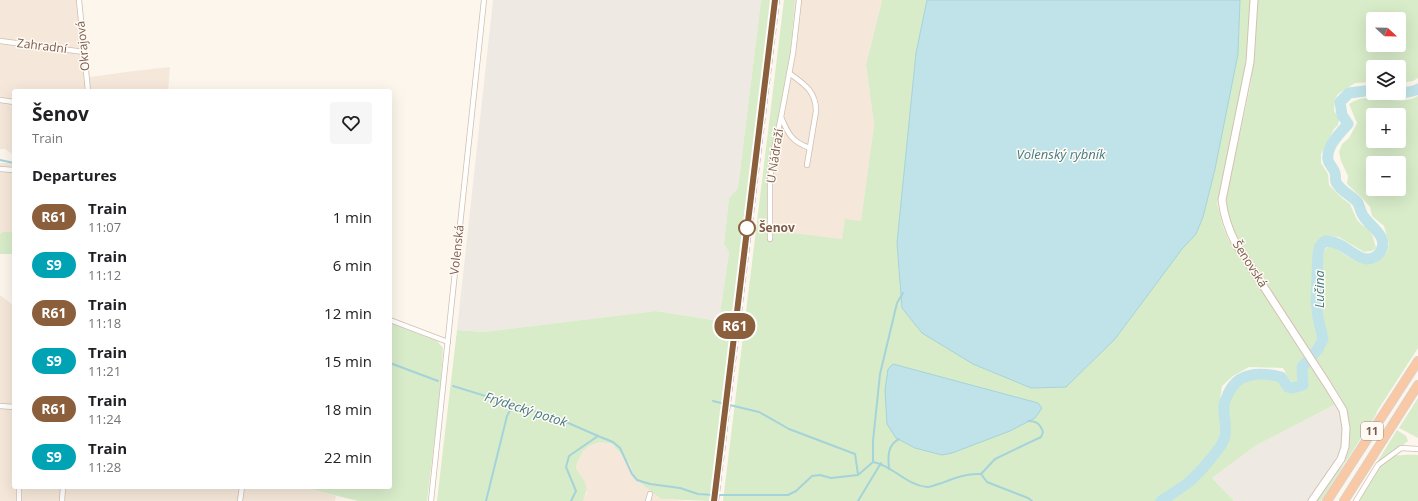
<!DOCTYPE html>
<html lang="en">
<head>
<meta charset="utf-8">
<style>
  :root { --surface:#fff; --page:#f6f6f6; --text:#202124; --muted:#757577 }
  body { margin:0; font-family:"Open Sans",sans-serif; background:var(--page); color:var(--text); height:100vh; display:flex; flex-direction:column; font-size:15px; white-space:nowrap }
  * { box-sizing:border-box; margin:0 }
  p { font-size:13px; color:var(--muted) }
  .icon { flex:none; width:22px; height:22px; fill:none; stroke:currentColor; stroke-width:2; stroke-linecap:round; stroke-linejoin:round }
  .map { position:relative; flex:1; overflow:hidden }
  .panel { position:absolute; left:12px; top:89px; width:380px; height:400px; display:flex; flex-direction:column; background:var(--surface); border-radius:4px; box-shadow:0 4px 16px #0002 }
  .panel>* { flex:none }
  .badge { padding:0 8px; border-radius:13px; font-size:14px; line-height:26px }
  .needle { width:26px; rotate:112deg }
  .controls { position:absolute; left:1366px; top:12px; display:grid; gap:8px }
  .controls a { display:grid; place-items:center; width:40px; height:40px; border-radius:4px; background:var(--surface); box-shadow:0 4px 16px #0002; font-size:20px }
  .map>.badge { position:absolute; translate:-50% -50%; box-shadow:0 0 0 2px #fff }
  h2 { padding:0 20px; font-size:15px; line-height:36px }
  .round { display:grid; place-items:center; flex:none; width:42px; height:42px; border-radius:4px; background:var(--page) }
  .head { display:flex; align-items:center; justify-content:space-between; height:68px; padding:0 20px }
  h1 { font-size:19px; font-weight:700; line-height:30px }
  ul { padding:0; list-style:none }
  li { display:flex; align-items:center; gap:12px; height:48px; padding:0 20px }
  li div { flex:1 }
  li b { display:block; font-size:15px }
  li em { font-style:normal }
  li .badge { min-width:44px; font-weight:700; text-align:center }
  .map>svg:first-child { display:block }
  .residential { fill:#f5e8da }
  .industrial { fill:#efe9e4 }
  .green { fill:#d8ecc9; fill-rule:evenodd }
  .water { fill:#bfe3e8; stroke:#a5d3da }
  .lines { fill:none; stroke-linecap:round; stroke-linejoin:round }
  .stream { stroke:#a5d3da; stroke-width:2 }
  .river { stroke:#bfe3e8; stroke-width:11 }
  .minor-casing { stroke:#d1beb0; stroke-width:6 }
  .secondary-casing { stroke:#d6c0b0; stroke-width:9 }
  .trunk-casing { stroke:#dad1cd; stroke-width:10 }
  .minor { stroke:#fff; stroke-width:4.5 }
  .secondary { stroke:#fff; stroke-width:7 }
  .trunk { stroke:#f9c8a4; stroke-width:8 }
  .rail { stroke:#b9a8c9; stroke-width:2; stroke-dasharray:6 4; stroke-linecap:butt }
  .line-casing { stroke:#fff; stroke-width:9 }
  .line { stroke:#8b5e3c; stroke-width:6 }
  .stop-dot { fill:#fff; stroke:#8b5e3c; stroke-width:2 }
  .labels { text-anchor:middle; stroke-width:3; stroke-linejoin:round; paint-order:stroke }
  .shield { fill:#fffaf3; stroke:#a28b7f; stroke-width:1 }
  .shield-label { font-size:11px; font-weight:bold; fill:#7a5c4d }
  .street-label { font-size:12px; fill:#7a5c4d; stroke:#fffaf3 }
  .stop-label { font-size:12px; font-weight:bold; fill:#7a5c4d; stroke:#fffaf3; text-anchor:start }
  .water-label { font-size:13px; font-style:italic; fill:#437c86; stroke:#fffaf3 }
</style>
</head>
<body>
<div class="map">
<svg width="1418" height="501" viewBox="0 0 1418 501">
  <rect width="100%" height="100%" fill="#fdf6ec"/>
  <g class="residential">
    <polygon points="0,0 81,0 90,77 134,71 170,67 168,91 14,91 14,155 5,149 0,149"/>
    <polygon points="795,0 882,0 866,65 874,125 861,222 842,239 768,231 770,162 790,57"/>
    <polygon points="0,163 14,163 14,232 2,232 1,234 0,234"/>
    <polygon points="0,295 14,306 14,487 302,487 336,496 335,501 0,501"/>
    <polygon points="600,442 612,444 630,464 635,479 661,499 688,501 583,501 587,493 576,469 577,463 583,451 589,446"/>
  </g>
  <g class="industrial">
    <polygon points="493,0 761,0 738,188 729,198 724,244 729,252 719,321 656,311 484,332 457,330"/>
    <polygon points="1336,404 1342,422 1343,432 1340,450 1332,466 1308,501 1234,501 1212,478 1255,446"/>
  </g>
  <g class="green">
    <path d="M761,0H770L709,501L661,499L635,479L630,464L612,444L600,442L589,446L583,451L577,463L576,469C585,482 590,485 583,501H437L457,330L484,332L656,311L719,321L729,252L724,244L729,198L738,188Z"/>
    <path d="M784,0H795L790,57L770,162L768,230L842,239L845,219L861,221L874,125L866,65L882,0H927L916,53L897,243L902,308L1031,388L1066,387L1115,339L1182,249L1196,234L1203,217L1215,169L1238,54L1240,0H1250L1249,37L1242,88L1217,203L1223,227L1228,239L1247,266L1305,358C1297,368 1297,371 1300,383C1289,385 1288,376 1283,368L1249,367L1233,376L1222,386L1219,406L1221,420L1219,439L1212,451L1189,475L1194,480C1204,469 1220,458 1225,443C1228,435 1228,425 1227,416C1227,412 1226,407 1227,404C1231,389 1244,377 1260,378C1273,379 1278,378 1286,390L1292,391L1308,387C1304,379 1303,370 1308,362L1336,404L1255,446L1212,478L1234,501H723Z"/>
    <path d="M1256,0H1418V78L1413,81L1399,83V67H1373V82L1355,83L1338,94L1335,99L1334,110L1339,120L1338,125L1334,129L1321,154V163L1328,174L1329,185L1342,198L1350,204L1357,220L1362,225L1369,229L1373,237L1376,248L1372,251L1364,252L1339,237L1327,236L1320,241L1317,247L1314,276V300L1321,339L1318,346L1320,349L1324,338L1318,307L1323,255L1326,248L1332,246C1353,260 1364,272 1387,252L1389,244L1384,226L1372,216L1370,207L1362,198L1347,184L1348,176L1341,161L1339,152L1342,144L1349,138L1357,123L1349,104C1372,88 1397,109 1418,96V348L1376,413H1377L1321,501H1315L1331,477L1344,464L1349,450V434L1346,408L1340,396L1252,263L1233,231L1228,214L1226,196L1232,164L1238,143L1250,87L1255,53ZM1373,19H1399V45H1373ZM1373,115H1399V141H1373ZM1373,163H1399V189H1373Z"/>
    <polygon points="2,232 14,232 14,254 0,254 0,234 1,234"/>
    <polygon points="390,323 437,341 443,348 440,395 427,501 358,501 302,487 390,487"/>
    <polygon points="1418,398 1418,438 1399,428"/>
    <path d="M1397,430L1406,436L1408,441L1390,455C1400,456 1408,454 1418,455V501H1353Z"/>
  </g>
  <g class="water">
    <polygon points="927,0 1240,0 1238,54 1215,169 1203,217 1196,234 1182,249 1115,339 1066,387 1031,388 973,364 922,333 902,308 897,243 916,53"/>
    <polygon points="893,364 1038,403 1042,408 1035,418 1010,431 952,453 942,455 915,448 896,438 887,424 885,390 888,369"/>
  </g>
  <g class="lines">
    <g class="stream">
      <polyline points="0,160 14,163"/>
      <polyline points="390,363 438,381"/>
      <polyline points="453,386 557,418 598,436"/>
      <polyline points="713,401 759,412 789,429 855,454 858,474"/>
      <polyline points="873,462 873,441 880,374 897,303 903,293"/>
      <path d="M889,469C888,457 887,445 899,439"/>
      <path d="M981,474L995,459L1041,437L1043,432C1040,424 1037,421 1028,421"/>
      <polyline points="486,501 507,416 513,405"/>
      <path d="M571,501L576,491L566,467L569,456L598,436L613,442L620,448L632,474L637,480L650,484L680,488L698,494L713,495H788L796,491L812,476L820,475L831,478L858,475L873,462C892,465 906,485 927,487C931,487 937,484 942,483C955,478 967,473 981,474L987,482L1028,498L1032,501"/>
      <polyline points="858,501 881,463"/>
    </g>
    <g class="river">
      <path d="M1396,93C1400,94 1415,91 1418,89"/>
      <path d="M1161,501C1170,495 1180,489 1189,482C1197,475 1221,449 1224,439C1228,429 1223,416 1224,405C1224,402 1227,397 1228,394C1238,371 1261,372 1281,377L1288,387L1293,388L1303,385L1302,367L1318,349L1323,339L1318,318L1316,299L1318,254L1320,246L1325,241C1344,241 1353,258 1367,259C1372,259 1378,256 1380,252C1390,238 1371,227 1364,217C1361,213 1360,208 1358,203C1353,196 1341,192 1336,182C1335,179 1336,176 1335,173C1334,168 1329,165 1328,160C1326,146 1340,133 1348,124L1342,115L1340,102L1349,93L1373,90"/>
    </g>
    <g class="minor-casing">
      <g id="minor">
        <polyline points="79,0 88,91"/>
        <polyline points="0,41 84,52"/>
        <path d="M789,73C804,84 816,91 816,111L807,165"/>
        <polyline points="0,100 14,102"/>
        <path d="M781,117C788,134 792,142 810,148"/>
        <polyline points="0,169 14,170"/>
        <polyline points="770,239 770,179 774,149 781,117 793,53 799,0"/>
        <polyline points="390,320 448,342"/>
        <polyline points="0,406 14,407"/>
        <polyline points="19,501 19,487"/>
        <polyline points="62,501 63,487"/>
        <polyline points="240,501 242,487"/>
        <path d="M431,501C449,334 465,167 484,0"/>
        <polyline points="648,501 650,494"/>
        <polyline points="1356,501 1378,465 1401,448 1418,449"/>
      </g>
    </g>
    <g class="secondary-casing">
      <path id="secondary" d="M1254,0L1250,62L1222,200C1224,216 1228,229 1236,244L1327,384L1343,410L1346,428L1345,447L1341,459L1312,501"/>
    </g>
    <g class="trunk-casing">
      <g id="trunk">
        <polyline points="1327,501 1418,361"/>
        <polyline points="1344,501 1418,385"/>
      </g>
    </g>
    <use href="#minor" class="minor"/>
    <use href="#secondary" class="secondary"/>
    <use href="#trunk" class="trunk"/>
    <polyline class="rail" points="718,501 779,0"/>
  </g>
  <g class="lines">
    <g class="line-casing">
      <polyline id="line" points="714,501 775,0"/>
    </g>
    <use href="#line" class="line"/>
  </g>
  <circle class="stop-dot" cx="747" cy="228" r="8"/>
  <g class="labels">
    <rect class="shield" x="1361" y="422" width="22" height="18" rx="3"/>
    <g class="shield-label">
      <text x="1372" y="435">11</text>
    </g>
    <g class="street-label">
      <text transform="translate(42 46) rotate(7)" y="4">Zahradní</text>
      <text transform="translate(83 46) rotate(-96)" y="4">Okrajová</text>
      <text transform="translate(775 156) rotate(-81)" y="4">U Nádraží</text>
      <text transform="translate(457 250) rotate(-84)" y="4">Volenská</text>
      <text transform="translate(1250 264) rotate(57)" y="4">Šenovská</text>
    </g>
    <g class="stop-label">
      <text x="759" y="232">Šenov</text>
    </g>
    <g class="water-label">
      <text x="1061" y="159">Volenský rybník</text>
      <text transform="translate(1319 289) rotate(-90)" y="5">Lučina</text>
      <text transform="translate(526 409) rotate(18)" y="5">Frýdecký potok</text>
    </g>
  </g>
</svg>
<div class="controls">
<a><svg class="needle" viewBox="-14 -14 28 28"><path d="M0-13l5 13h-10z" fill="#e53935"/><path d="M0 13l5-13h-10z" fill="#757577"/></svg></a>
<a><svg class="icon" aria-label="layers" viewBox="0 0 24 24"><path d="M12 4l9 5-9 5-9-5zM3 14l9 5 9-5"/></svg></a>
<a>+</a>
<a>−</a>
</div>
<b class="badge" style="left:735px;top:326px;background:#8b5e3c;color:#fff">R61</b>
<section class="panel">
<div class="head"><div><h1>Šenov</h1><p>Train</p></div><a class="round"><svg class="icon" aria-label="heart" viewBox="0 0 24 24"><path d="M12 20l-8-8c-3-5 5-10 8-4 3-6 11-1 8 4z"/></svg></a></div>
<h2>Departures</h2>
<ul>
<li><span class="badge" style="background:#8b5e3c;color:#fff">R61</span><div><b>Train</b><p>11:07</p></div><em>1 min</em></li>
<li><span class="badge" style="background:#00a3b4;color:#fff">S9</span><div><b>Train</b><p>11:12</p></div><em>6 min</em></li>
<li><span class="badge" style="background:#8b5e3c;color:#fff">R61</span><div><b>Train</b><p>11:18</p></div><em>12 min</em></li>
<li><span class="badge" style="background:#00a3b4;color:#fff">S9</span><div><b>Train</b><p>11:21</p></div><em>15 min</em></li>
<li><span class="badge" style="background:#8b5e3c;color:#fff">R61</span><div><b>Train</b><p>11:24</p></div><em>18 min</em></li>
<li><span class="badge" style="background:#00a3b4;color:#fff">S9</span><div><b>Train</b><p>11:28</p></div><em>22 min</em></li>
</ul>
</section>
</div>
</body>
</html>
